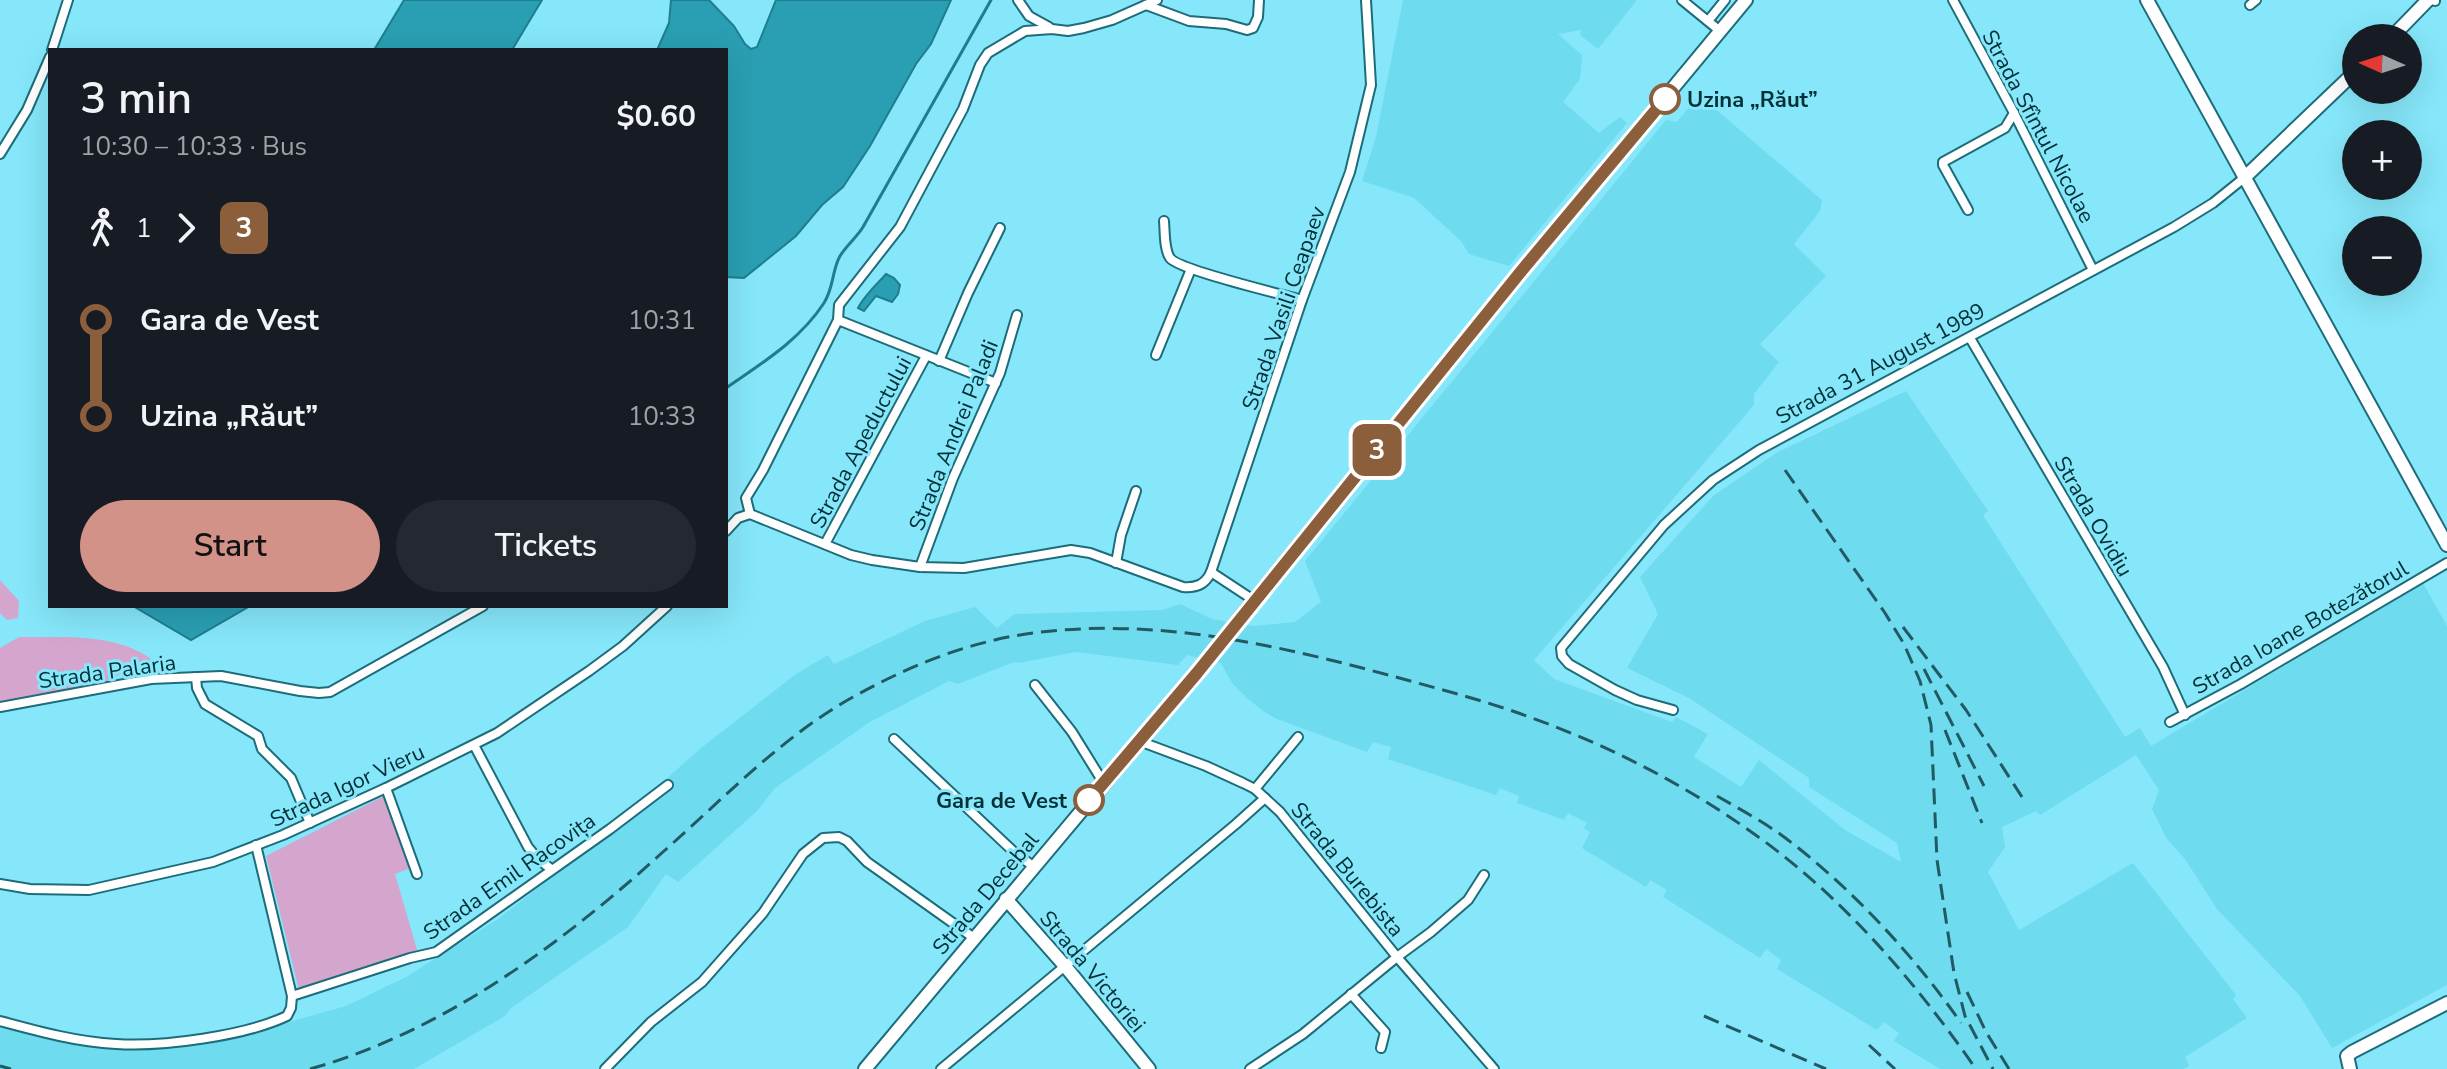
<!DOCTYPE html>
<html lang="en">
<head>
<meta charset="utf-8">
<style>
  :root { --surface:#171b24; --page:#242831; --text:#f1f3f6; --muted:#9ea1a6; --accent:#d29288 }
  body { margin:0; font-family:"Nunito Sans",sans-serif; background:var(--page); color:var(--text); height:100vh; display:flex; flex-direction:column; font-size:30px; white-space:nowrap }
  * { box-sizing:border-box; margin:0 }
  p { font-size:26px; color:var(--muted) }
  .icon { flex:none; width:44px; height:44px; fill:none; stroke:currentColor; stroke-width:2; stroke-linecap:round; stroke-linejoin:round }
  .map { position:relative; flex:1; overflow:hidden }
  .details { position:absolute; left:48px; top:48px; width:680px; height:560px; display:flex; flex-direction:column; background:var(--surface); border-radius:0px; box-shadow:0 8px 32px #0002 }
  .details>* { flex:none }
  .badge { padding:0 16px; border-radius:12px; font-size:28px; line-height:52px }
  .needle { width:52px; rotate:273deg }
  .controls { position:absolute; left:2342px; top:24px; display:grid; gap:16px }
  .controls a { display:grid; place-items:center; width:80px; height:80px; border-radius:50%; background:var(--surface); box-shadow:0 8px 32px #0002; font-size:40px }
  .map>.badge { position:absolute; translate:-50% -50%; box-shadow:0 0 0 4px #fff }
  .legs { display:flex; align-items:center; gap:12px; height:88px; padding:0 32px; font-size:26px }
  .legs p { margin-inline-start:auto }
  .headline { display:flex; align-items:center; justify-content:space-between; height:136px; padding:0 32px }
  h1 { font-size:44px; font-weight:600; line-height:60px }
  .primary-button { display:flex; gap:16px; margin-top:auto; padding:16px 32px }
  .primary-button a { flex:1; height:92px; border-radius:48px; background:var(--accent); color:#111; font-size:32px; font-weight:600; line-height:92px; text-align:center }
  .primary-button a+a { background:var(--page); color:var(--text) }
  ul { padding:0 32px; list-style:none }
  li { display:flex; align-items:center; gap:28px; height:96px; font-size:30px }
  li i { display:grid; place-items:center; width:12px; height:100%; margin:0 10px; background:currentColor }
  li i::after { content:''; width:20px; height:20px; margin:-10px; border:6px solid; border-radius:50%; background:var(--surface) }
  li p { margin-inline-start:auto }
  li:first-child i { background:linear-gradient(#0000 50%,currentColor 0) }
  li:last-child i { background:linear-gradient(currentColor 50%,#0000 0) }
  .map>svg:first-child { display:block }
  .built { fill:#6edbef }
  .green { fill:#d4a6cd }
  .water { fill:#2a9fb3; stroke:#1e7e8e; stroke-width:2 }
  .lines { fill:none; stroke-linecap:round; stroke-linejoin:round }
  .stream { stroke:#1e7e8e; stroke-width:3 }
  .street-casing { stroke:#1d6c7a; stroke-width:12 }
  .secondary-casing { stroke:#1d6c7a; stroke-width:16 }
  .primary-casing { stroke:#1d6c7a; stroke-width:16 }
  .street { stroke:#fff; stroke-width:8 }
  .secondary { stroke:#fff; stroke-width:12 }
  .primary { stroke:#fff; stroke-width:12 }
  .rail { stroke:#215a63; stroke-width:3; stroke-dasharray:16 8; stroke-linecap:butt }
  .primary-bridge-casing { stroke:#1d6c7a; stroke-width:16; stroke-linecap:butt }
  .primary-bridge { stroke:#fff; stroke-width:12 }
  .line-1-casing { stroke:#fff; stroke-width:18 }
  .line-1 { stroke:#8b5e3c; stroke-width:12 }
  .stop-1-dot { fill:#fff; stroke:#8b5e3c; stroke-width:4 }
  .labels { text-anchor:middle; stroke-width:6; stroke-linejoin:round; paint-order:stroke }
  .stop-label { font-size:22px; font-weight:bold; fill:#033037; stroke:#86e7fa; text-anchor:start }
  .street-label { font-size:22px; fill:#033037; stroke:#86e7fa }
</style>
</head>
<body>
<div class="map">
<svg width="2447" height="1069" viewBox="0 0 2447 1069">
  <rect width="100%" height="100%" fill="#86e7fa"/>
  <g class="built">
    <polygon points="1403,0 1637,0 1598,49 1580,35 1581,30 1558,34 1582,55 1580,79 1563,102 1599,133 1620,117 1627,123 1509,266 1469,254 1461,241 1414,198 1362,181 1376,137"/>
    <polygon points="1699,95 1822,200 1820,211 1794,244 1826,276 1760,344 1779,362 1754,394 1754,405 1534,660 1554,679 1672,722 1676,717 1708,734 1694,757 1741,787 1759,760 1845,830 1901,862 1897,843 1809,787 1809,778 1689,698 1627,668 1658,614 1640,577 1713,496 1776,453 1906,391 1988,511 1983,515 2125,737 2140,728 2151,746 2423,583 2447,626 2447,985 2332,1048 2300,996 2217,909 2185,859 2167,839 2152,809 2159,790 2136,755 2040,815 2036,811 2002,827 2005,847 1988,872 2019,930 2133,863 2236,995 2233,999 2247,1018 2185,1057 2189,1066 2183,1069 1940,1069 1894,1041 1899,1033 1884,1022 1877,1030 1777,969 1781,960 1766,949 1760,958 1663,897 1667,890 1650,880 1646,887 1582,848 1590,832 1584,828 1587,823 1568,813 1564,820 1517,803 1519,796 1500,788 1496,795 1388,759 1391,747 1373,742 1367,752 1277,719 1263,711 1247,698 1232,683 1221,663 1187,655 1178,665 1076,652 1019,663 1014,662 958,684 949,681 870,722 775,788 757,811 678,882 666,874 628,927 511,1008 505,1016 414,1069 0,1069 0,1026 103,1046 250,1033 346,1006 406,977 498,919 587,849 701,748 796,674 828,655 834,664 925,621 975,607 997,628 1014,614 1162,610 1180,604 1212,619 1253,626 1295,622 1321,602 1305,561 1666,120 1677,122"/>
  </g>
  <g class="green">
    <polygon points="0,580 19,601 18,618 7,620 0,613"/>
    <path d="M19,637C63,638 120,632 156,663L155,670L143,674L132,671L121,674L97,686L0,702V648Z"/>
    <polygon points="384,796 410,868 395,874 418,953 301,989 298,986 266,856"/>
  </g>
  <g class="water">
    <polygon points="404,0 542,0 512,50 374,50"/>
    <polygon points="671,0 709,0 734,26 745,44 751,49 757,47 776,0 951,0 931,44 916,64 870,146 843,187 822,205 796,236 744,278 726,277 726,50 657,50 669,23"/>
    <path d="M886,274L894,278L900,285L898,294L892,302L876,296L864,311L858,308C864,296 877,284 886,274Z"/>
    <polygon points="133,606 250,606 191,640"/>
  </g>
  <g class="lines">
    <path class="stream" d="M726,388C762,363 799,341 824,303C834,287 832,270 840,256C846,246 857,237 863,227L991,0"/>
    <g class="street-casing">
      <g id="street">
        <polyline points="1018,0 1029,16 1049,27"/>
        <polyline points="1682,0 1720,31"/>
        <polyline points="1953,0 2014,113 2093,270"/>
        <polyline points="2435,0 2435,1"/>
        <polyline points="1146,5 1189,21 1226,24 1247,30 1253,28 1258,17 1259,0"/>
        <polyline points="2250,5 2256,0"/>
        <polyline points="1708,21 1725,0"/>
        <polyline points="52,50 68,0"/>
        <polyline points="0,154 27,110 50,57"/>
        <polyline points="1968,210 1943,165 1943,162 2005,128 2014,113"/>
        <path d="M1164,221C1165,232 1164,249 1170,258C1179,270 1281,294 1302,300"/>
        <polyline points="838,320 996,383"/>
        <polyline points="1970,338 2163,667 2185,715"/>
        <polyline points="1156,355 1191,269"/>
        <polyline points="939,361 968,293 1000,228"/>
        <polyline points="750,514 746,498 763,470 838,320 839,305 900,227 963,109 980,65 988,53 1025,31 1052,29 1068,31 1084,28 1112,20 1157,0"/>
        <path d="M726,531L738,518L750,514L851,555L872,560L920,567L964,568L1071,550L1090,553L1183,587C1196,588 1205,585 1211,572"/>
        <polyline points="825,544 926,356"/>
        <polyline points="1116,563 1121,535 1136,491"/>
        <polyline points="920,567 953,478 1000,373 1017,315"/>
        <polyline points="1255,601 1211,572 1302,300 1350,172 1371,85 1366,0"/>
        <polyline points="196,677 197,688 205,704 258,736 262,749 291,778 310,823"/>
        <polyline points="1035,685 1072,732 1103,782"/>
        <polyline points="0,707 151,679 221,676 300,691 319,693 330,692 483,606"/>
        <polyline points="1673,710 1637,700 1615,690 1569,664 1562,656 1561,648 1664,525 1713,480 1759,450 2174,227 2213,203 2244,178"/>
        <polyline points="2170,722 2241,684 2447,563"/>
        <polyline points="894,739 1015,853 1033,866"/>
        <polyline points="1139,741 1206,766 1243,783 1255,789 1280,812 1397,957 1494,1069"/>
        <polyline points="474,745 528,847 538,859 551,869"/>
        <polyline points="386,788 417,874"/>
        <polyline points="1255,789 1298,737"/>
        <polyline points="0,884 30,889 89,890 213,862 283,835 386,788 497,733 589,671 623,646 667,606"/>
        <polyline points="1351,994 1385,1032 1381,1048"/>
        <polyline points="292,996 410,958 436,952 610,829 668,785"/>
        <path d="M0,1021C37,1031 77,1042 116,1044C162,1047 245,1036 287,1016L291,1008L292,996L256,845"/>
        <polyline points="605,1069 651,1022 702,982 763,913 803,854 823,838 839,837 847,841 867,862 974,938"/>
        <polyline points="941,1069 1236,824 1265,798"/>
        <polyline points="1250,1069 1303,1034 1397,957 1431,932 1468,900 1484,875"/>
      </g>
    </g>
    <g class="secondary-casing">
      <g id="secondary">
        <polyline points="2391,38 2428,0"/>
        <polyline points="2244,178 2356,71"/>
        <polyline points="1006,899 1065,966 1149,1069"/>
      </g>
    </g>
    <g class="primary-casing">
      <g id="primary">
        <polyline points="2147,0 2447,545"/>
        <polyline points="1245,612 1523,269 1746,0"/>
        <polyline points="865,1069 1197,673"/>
        <polyline points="2350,1069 2347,1056 2352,1052 2447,1003"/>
      </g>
    </g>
    <use href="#street" class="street"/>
    <use href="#secondary" class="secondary"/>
    <use href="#primary" class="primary"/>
    <g class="rail">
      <polyline points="1785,470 1885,613 1904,644 1920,681 1931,725 1937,860 1954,973 1965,1016 1993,1069"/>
      <polyline points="1903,627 1966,710 2022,797"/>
      <polyline points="1924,669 1984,786"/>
      <polyline points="1945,730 1982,823"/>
      <path d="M1717,796C1738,808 1760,820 1780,834C1848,884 1913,954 1961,1023"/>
      <polyline points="1967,992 1986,1032 2009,1069"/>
      <polyline points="1704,1016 1826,1069"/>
      <polyline points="1869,1045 1895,1069"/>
      <polyline points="0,1066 11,1069"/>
      <path d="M310,1069C443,1032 563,943 664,851C724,798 783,736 853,697C907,667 965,643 1026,634C1150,616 1274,644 1392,676C1439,689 1487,701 1532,718C1615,748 1693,789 1764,841C1849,904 1916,983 1976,1069"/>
    </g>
    <g class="primary-bridge-casing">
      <polyline id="primary-bridge" points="1197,673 1245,612"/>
    </g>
    <use href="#primary-bridge" class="primary-bridge"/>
  </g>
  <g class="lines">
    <g class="line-1-casing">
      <polyline id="line-1" points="1089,800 1197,673 1523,269 1665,99"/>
    </g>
    <use href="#line-1" class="line-1"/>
  </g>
  <g class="stop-1-dot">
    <circle cx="1665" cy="99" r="14"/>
    <circle cx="1089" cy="800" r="14"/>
  </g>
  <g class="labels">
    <g class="stop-label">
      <text x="1687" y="107">Uzina „Răut”</text>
      <text x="1067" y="808" text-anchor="end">Gara de Vest</text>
    </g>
    <g class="street-label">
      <text transform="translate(2039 126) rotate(62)" y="8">Strada Sfîntul Nicolae</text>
      <text transform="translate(1283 308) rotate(-71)" y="8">Strada Vasili Ceapaev</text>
      <text transform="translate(1880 363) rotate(-28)" y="8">Strada 31 August 1989</text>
      <text transform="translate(953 435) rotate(-68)" y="8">Strada Andrei Paladi</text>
      <text transform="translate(860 442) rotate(-62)" y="8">Strada Apeductului</text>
      <text transform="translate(2094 516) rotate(60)" y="8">Strada Ovidiu</text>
      <text transform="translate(2300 627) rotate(-30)" y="8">Strada Ioane Botezătorul</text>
      <text transform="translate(107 671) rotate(-8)" y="8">Strada Palaria</text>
      <text transform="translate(347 785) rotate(-25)" y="8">Strada Igor Vieru</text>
      <text transform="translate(1348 869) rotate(51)" y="8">Strada Burebista</text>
      <text transform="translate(509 876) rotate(-35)" y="8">Strada Emil Racovița</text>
      <text transform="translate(985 893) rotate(-50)" y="8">Strada Decebal</text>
      <text transform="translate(1093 971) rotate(50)" y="8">Strada Victoriei</text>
    </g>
  </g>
</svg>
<div class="controls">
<a><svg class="needle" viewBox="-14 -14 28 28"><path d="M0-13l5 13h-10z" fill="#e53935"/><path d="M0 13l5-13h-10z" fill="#9ea1a6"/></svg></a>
<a>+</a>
<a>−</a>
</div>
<b class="badge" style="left:1377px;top:450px;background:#8b5e3c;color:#fff">3</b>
<section class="details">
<div class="headline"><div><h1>3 min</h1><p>10:30 – 10:33 · Bus</p></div><b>$0.60</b></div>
<div class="legs"><svg class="icon" aria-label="walk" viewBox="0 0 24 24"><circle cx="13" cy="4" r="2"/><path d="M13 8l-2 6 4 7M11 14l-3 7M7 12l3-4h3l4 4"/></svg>1<svg class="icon" aria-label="forward" viewBox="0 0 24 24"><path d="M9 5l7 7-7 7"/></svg><b class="badge" style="background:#8b5e3c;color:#fff">3</b></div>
<ul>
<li><i style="color:#8b5e3c"></i><b>Gara de Vest</b><p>10:31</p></li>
<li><i style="color:#8b5e3c"></i><b>Uzina „Răut”</b><p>10:33</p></li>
</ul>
<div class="primary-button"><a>Start</a><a>Tickets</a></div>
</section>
</div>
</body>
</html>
